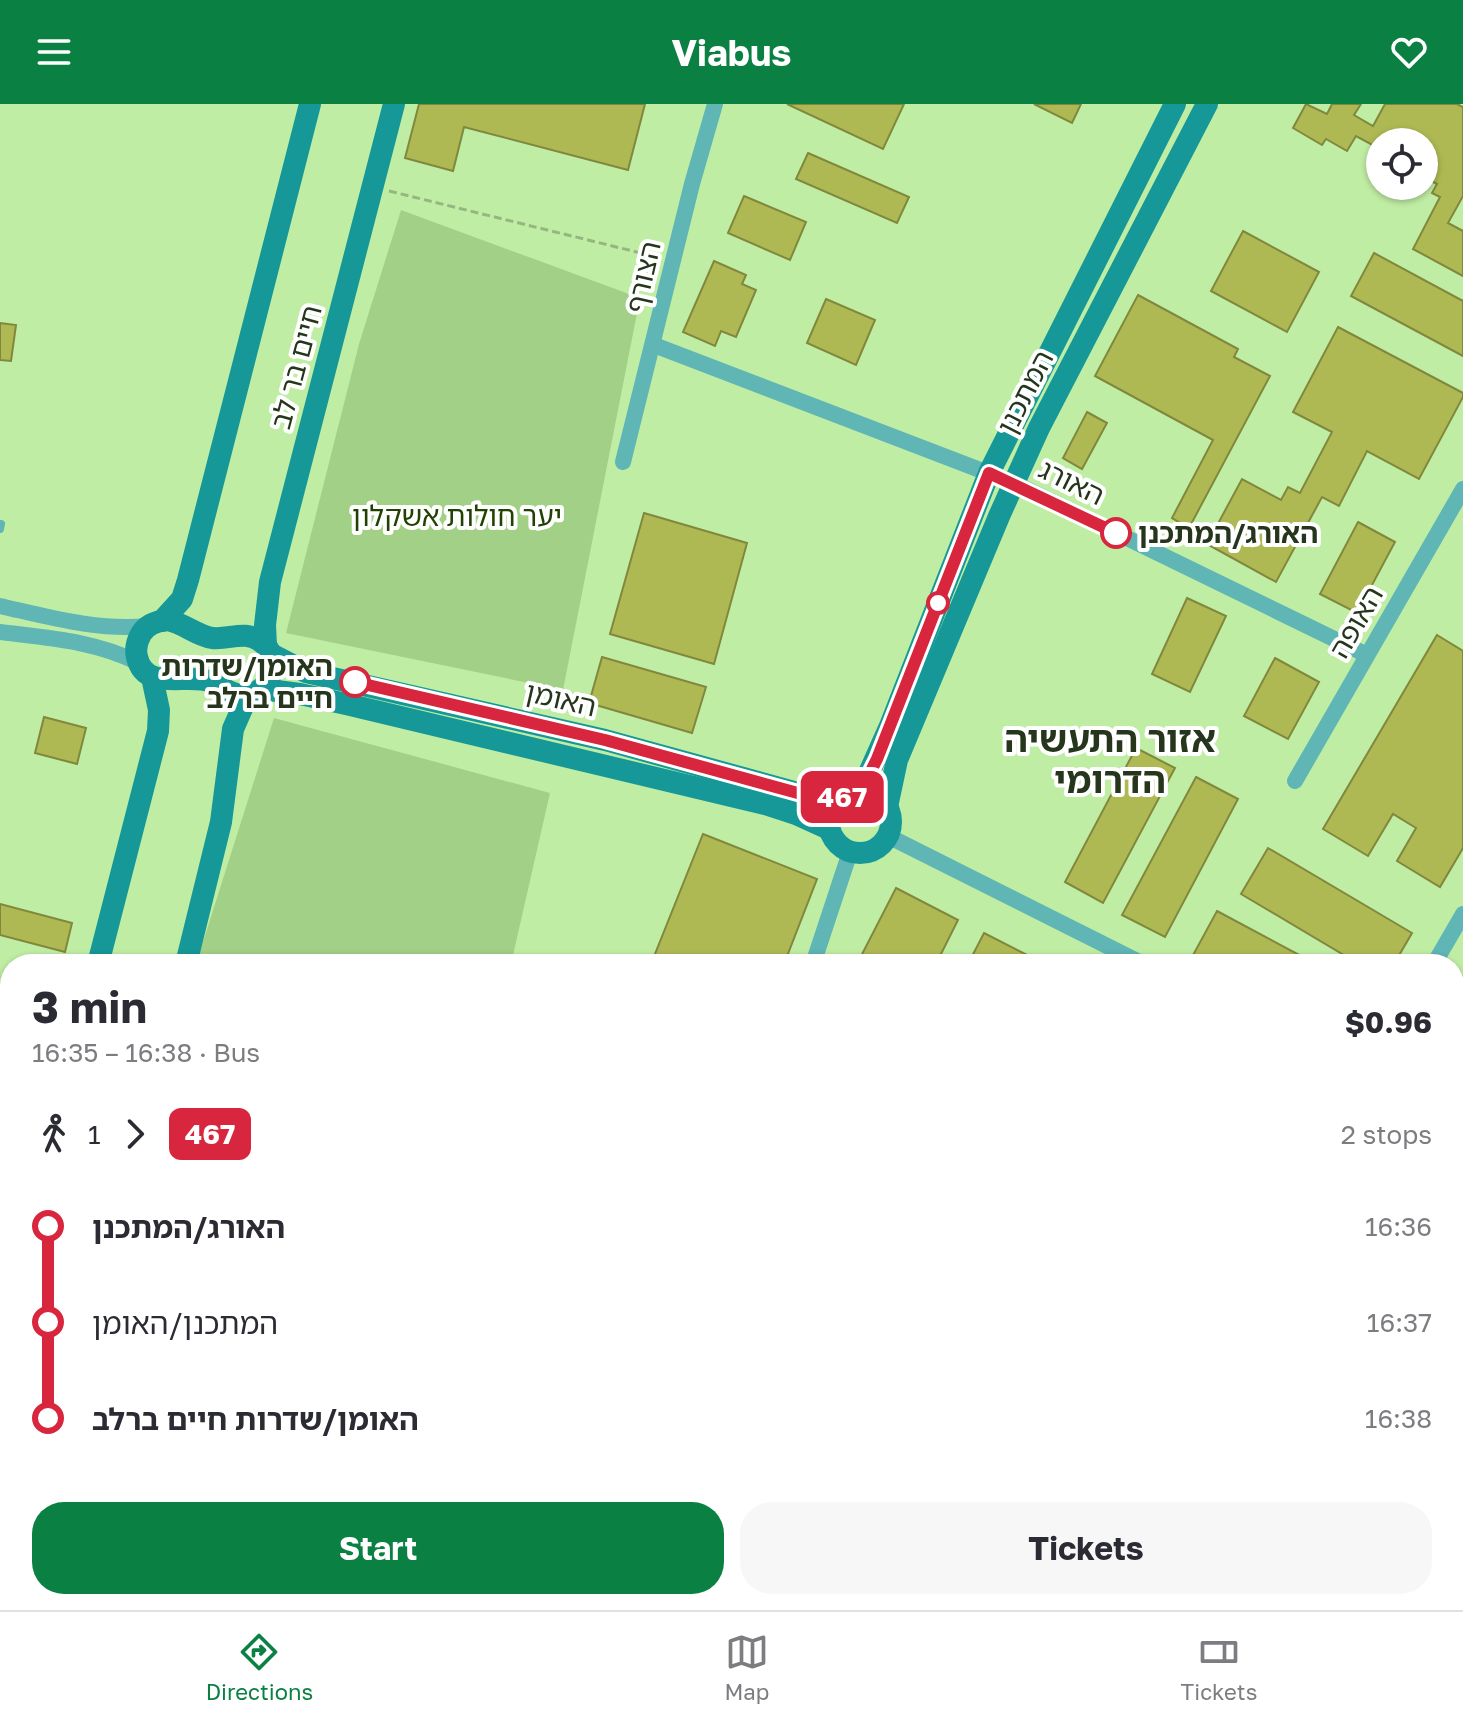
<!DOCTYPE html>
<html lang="en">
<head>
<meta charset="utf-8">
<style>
  :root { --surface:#fff; --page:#f7f7f7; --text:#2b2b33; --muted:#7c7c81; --line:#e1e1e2; --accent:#0b8043 }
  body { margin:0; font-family:"Golos Text","Noto Sans Hebrew",sans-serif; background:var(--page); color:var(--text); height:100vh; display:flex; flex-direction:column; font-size:30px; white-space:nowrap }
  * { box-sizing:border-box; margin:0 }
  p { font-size:26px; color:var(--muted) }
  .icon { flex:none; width:44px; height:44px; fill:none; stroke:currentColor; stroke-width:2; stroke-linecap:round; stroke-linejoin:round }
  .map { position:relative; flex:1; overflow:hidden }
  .panel { position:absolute; left:0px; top:850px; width:1464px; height:656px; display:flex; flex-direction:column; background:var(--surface); border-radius:32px 32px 0 0; box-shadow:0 2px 6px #0004 }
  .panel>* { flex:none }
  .badge { padding:0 16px; border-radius:12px; font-size:28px; line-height:52px }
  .buttons { position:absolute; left:1366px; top:24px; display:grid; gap:16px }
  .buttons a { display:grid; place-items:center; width:72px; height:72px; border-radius:50%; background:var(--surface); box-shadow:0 2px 6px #0004; font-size:40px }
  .map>.badge { position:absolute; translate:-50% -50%; box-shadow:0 0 0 4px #fff }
  .legs { display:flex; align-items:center; gap:12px; height:88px; padding:0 32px; font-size:26px }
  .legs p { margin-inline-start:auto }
  .overview { display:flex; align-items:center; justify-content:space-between; height:136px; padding:0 32px }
  h1 { font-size:44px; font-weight:700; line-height:60px }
  .primary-button { display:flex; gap:16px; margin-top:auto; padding:16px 32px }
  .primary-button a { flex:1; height:92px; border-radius:32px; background:var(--accent); color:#fff; font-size:32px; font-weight:700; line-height:92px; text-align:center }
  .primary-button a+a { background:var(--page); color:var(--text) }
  ul { padding:0 32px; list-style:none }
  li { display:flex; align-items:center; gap:28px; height:96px; font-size:30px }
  li i { display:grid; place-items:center; width:12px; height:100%; margin:0 10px; background:currentColor }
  li i::after { content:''; width:20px; height:20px; margin:-10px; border:6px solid; border-radius:50%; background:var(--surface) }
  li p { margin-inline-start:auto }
  li:first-child i { background:linear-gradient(#0000 50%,currentColor 0) }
  li:last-child i { background:linear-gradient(currentColor 50%,#0000 0) }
  header { display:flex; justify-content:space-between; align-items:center; height:104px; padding:0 32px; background:var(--accent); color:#fff; font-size:36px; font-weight:700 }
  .menu { display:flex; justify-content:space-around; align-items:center; height:112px; border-top:2px solid var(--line); background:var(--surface); font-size:22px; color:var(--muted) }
  .menu a { display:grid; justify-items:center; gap:4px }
  .menu .selected { color:var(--accent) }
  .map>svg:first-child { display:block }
  .built { fill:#c0eda4; fill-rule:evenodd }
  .green { fill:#a3d087 }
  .building { fill:#afb953; stroke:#80883d; stroke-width:2 }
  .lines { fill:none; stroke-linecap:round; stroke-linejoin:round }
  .path { stroke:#95b681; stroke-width:3; stroke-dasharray:8 4; stroke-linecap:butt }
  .lane { stroke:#5fb6b5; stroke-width:8 }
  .street { stroke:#5fb6b5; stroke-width:16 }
  .secondary { stroke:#159897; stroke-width:22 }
  .line-1-casing { stroke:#fff; stroke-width:18 }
  .line-1 { stroke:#d7263d; stroke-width:12 }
  .stop-1-dot { fill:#fff; stroke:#d7263d; stroke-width:4 }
  .labels { text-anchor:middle; stroke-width:8; stroke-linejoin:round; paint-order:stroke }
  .street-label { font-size:28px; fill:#26361c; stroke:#fff }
  .park-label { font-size:28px; fill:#224204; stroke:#fff }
  .stop-label { font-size:28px; font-weight:bold; fill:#26361c; stroke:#fff; text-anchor:start }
  .district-label { font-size:36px; font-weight:bold; fill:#26361c; stroke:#fff }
</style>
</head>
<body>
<header><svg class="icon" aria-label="menu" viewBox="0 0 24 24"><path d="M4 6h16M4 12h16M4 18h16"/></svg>Viabus<svg class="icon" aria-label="heart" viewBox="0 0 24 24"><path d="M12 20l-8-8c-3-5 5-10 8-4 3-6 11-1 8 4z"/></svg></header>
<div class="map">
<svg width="1463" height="1506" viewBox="0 0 1463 1506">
  <rect width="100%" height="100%" fill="#cdf7b4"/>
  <path class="built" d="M0,0H1463V1494L1454,1506H0ZM1380,38H1424V82H1380ZM10,860H1454V1496H10Z"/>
  <g class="green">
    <polygon points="401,106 640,194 563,586 286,529 359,240"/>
    <polygon points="274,614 550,689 511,860 196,860"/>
  </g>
  <g class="building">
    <polygon points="419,0 645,0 628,66 464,23 453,67 405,54"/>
    <polygon points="787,0 904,0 883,45"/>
    <polygon points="1034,0 1081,0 1072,19"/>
    <polygon points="1306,0 1327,10 1332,0 1361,0 1354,11 1373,22 1385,0 1457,0 1463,3 1463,92 1448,119 1463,127 1463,172 1413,145 1440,93 1432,89 1437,80 1424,73 1424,38 1380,38 1380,45 1356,32 1347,47 1326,35 1322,41 1293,24"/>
    <polygon points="808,49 909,93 897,119 796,75"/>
    <polygon points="744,92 806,118 790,156 728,129"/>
    <polygon points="1243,127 1319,168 1287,228 1211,187"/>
    <polygon points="1374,149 1463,197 1463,252 1351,192"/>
    <polygon points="714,157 746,171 742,180 756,186 736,233 721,227 715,242 683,228"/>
    <polygon points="1138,191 1238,245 1234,253 1270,272 1189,424 1172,414 1213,336 1095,272"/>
    <polygon points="826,195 875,216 856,261 807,239"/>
    <polygon points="0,219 16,221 11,257 0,256"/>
    <polygon points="1338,223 1463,289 1463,293 1419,375 1367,347 1339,402 1322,393 1276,478 1207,440 1242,375 1281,396 1288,383 1300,389 1332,328 1293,308"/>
    <polygon points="1087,308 1107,319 1082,365 1063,354"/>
    <polygon points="644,409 747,439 714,560 610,530"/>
    <polygon points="1358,418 1395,438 1357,509 1320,490"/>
    <polygon points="1187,494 1226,512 1190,588 1152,570"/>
    <polygon points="1437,531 1463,547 1463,744 1440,783 1397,757 1416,724 1393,710 1368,752 1323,725"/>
    <polygon points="602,553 706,583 692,629 589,599"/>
    <polygon points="1275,554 1319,578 1288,635 1244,612"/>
    <polygon points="44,613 86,624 77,660 35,649"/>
    <polygon points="1136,644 1175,664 1103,799 1065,778"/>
    <polygon points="1196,673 1238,695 1165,833 1122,811"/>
    <polygon points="703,730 817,775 784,860 651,860"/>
    <polygon points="1268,744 1412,829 1394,860 1359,860 1241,790"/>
    <polygon points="896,784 958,816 936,860 857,860"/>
    <polygon points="0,800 72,819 65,848 0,831"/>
    <polygon points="1217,807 1316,860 1206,860 1192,853"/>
    <polygon points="984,829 1045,860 968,860"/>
  </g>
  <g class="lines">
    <polyline class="path" points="389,87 657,153"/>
    <polyline class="lane" points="0,425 1,420"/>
    <g class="street">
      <polyline points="654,241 1014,379 1367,551"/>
      <polyline points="623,358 692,80 715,0"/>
      <path d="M0,502C49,513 98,527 148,522"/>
      <path d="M0,528C48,534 96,537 139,559"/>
      <polyline points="1295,677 1463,385"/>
      <polyline points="888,732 1143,860"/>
      <polyline points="813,860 850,748"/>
      <polyline points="1434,860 1463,810"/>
      <polyline points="1454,1021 1463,1026"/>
      <polyline points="1054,1506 1060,1496"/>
    </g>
    <g class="secondary">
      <path d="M167,516C184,519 195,531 212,534C229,536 245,526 260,537C283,552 273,589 245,591C232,592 223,583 212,578C188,568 145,589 137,553C135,545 137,537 141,530C147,520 157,517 167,516Z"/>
      <polyline points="162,517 182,495 188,476 310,0"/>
      <polyline points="266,542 265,521 270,478 394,0"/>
      <polyline points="271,550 306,568 605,636 816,694 838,696"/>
      <polyline points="261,585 300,590 346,600 765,700 796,710 829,725"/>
      <circle cx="860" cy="718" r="31"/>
      <polyline points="861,687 890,622 989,369 1175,0"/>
      <polyline points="887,703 897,656 1000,410 1039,324 1207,0"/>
      <polyline points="98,860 158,627 159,606 152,573"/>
      <polyline points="186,860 221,718 233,625 248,591"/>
      <polyline points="0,1253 10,1216"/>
      <polyline points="20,1506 23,1496"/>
    </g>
  </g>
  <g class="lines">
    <g class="line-1-casing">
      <polyline id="line-1" points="355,578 605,636 816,694 838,696 852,688 861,687 877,655 989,369 1116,429"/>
    </g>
    <use href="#line-1" class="line-1"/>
  </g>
  <g class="stop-1-dot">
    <circle cx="1116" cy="429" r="14"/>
    <circle cx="938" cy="499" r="10"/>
    <circle cx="355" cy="578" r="14"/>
  </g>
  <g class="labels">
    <g class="street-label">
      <text transform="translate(643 173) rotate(-77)" y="10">הצורף</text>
      <text transform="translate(296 263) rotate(-75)" y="10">חיים בר לב</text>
      <text transform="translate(1025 288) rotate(-63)" y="10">המתכנן</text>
      <text transform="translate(1072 378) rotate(26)" y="10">האורג</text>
      <text transform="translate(1356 518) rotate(-60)" y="10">האופה</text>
      <text transform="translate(561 595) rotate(13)" y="10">האומן</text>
    </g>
    <g class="park-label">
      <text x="457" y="422">יער חולות אשקלון</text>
    </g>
    <g class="stop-label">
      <text x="1138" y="439">האורג/המתכנן</text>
      <text x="333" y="572" text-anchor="end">האומן/שדרות<tspan x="333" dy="32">חיים ברלב</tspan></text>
    </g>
    <g class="district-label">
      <text x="1110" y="648">אזור התעשיה<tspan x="1110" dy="41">הדרומי</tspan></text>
    </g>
  </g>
</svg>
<div class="buttons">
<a><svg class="icon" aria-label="locate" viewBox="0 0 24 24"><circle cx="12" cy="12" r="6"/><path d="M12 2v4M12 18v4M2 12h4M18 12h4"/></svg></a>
</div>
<b class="badge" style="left:842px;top:693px;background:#d7263d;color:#fff">467</b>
<section class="panel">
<div class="overview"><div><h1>3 min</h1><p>16:35 – 16:38 · Bus</p></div><b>$0.96</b></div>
<div class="legs"><svg class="icon" aria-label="walk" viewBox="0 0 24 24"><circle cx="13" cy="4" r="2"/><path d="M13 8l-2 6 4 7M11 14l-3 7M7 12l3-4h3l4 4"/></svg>1<svg class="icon" aria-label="forward" viewBox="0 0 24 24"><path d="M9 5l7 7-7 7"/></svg><b class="badge" style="background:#d7263d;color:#fff">467</b><p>2 stops</p></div>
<ul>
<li><i style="color:#d7263d"></i><b>האורג/המתכנן</b><p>16:36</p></li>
<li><i style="color:#d7263d"></i><span>המתכנן/האומן</span><p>16:37</p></li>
<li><i style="color:#d7263d"></i><b>האומן/שדרות חיים ברלב</b><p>16:38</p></li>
</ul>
<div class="primary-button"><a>Start</a><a>Tickets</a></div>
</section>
</div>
<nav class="menu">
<a class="selected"><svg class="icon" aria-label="directions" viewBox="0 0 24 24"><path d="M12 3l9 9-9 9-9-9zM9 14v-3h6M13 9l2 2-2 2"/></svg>Directions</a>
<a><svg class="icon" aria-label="map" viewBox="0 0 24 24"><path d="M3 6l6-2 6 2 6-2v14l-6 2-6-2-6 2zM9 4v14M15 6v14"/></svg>Map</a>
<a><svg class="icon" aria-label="tickets" viewBox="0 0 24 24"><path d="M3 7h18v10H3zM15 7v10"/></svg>Tickets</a>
</nav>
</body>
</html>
